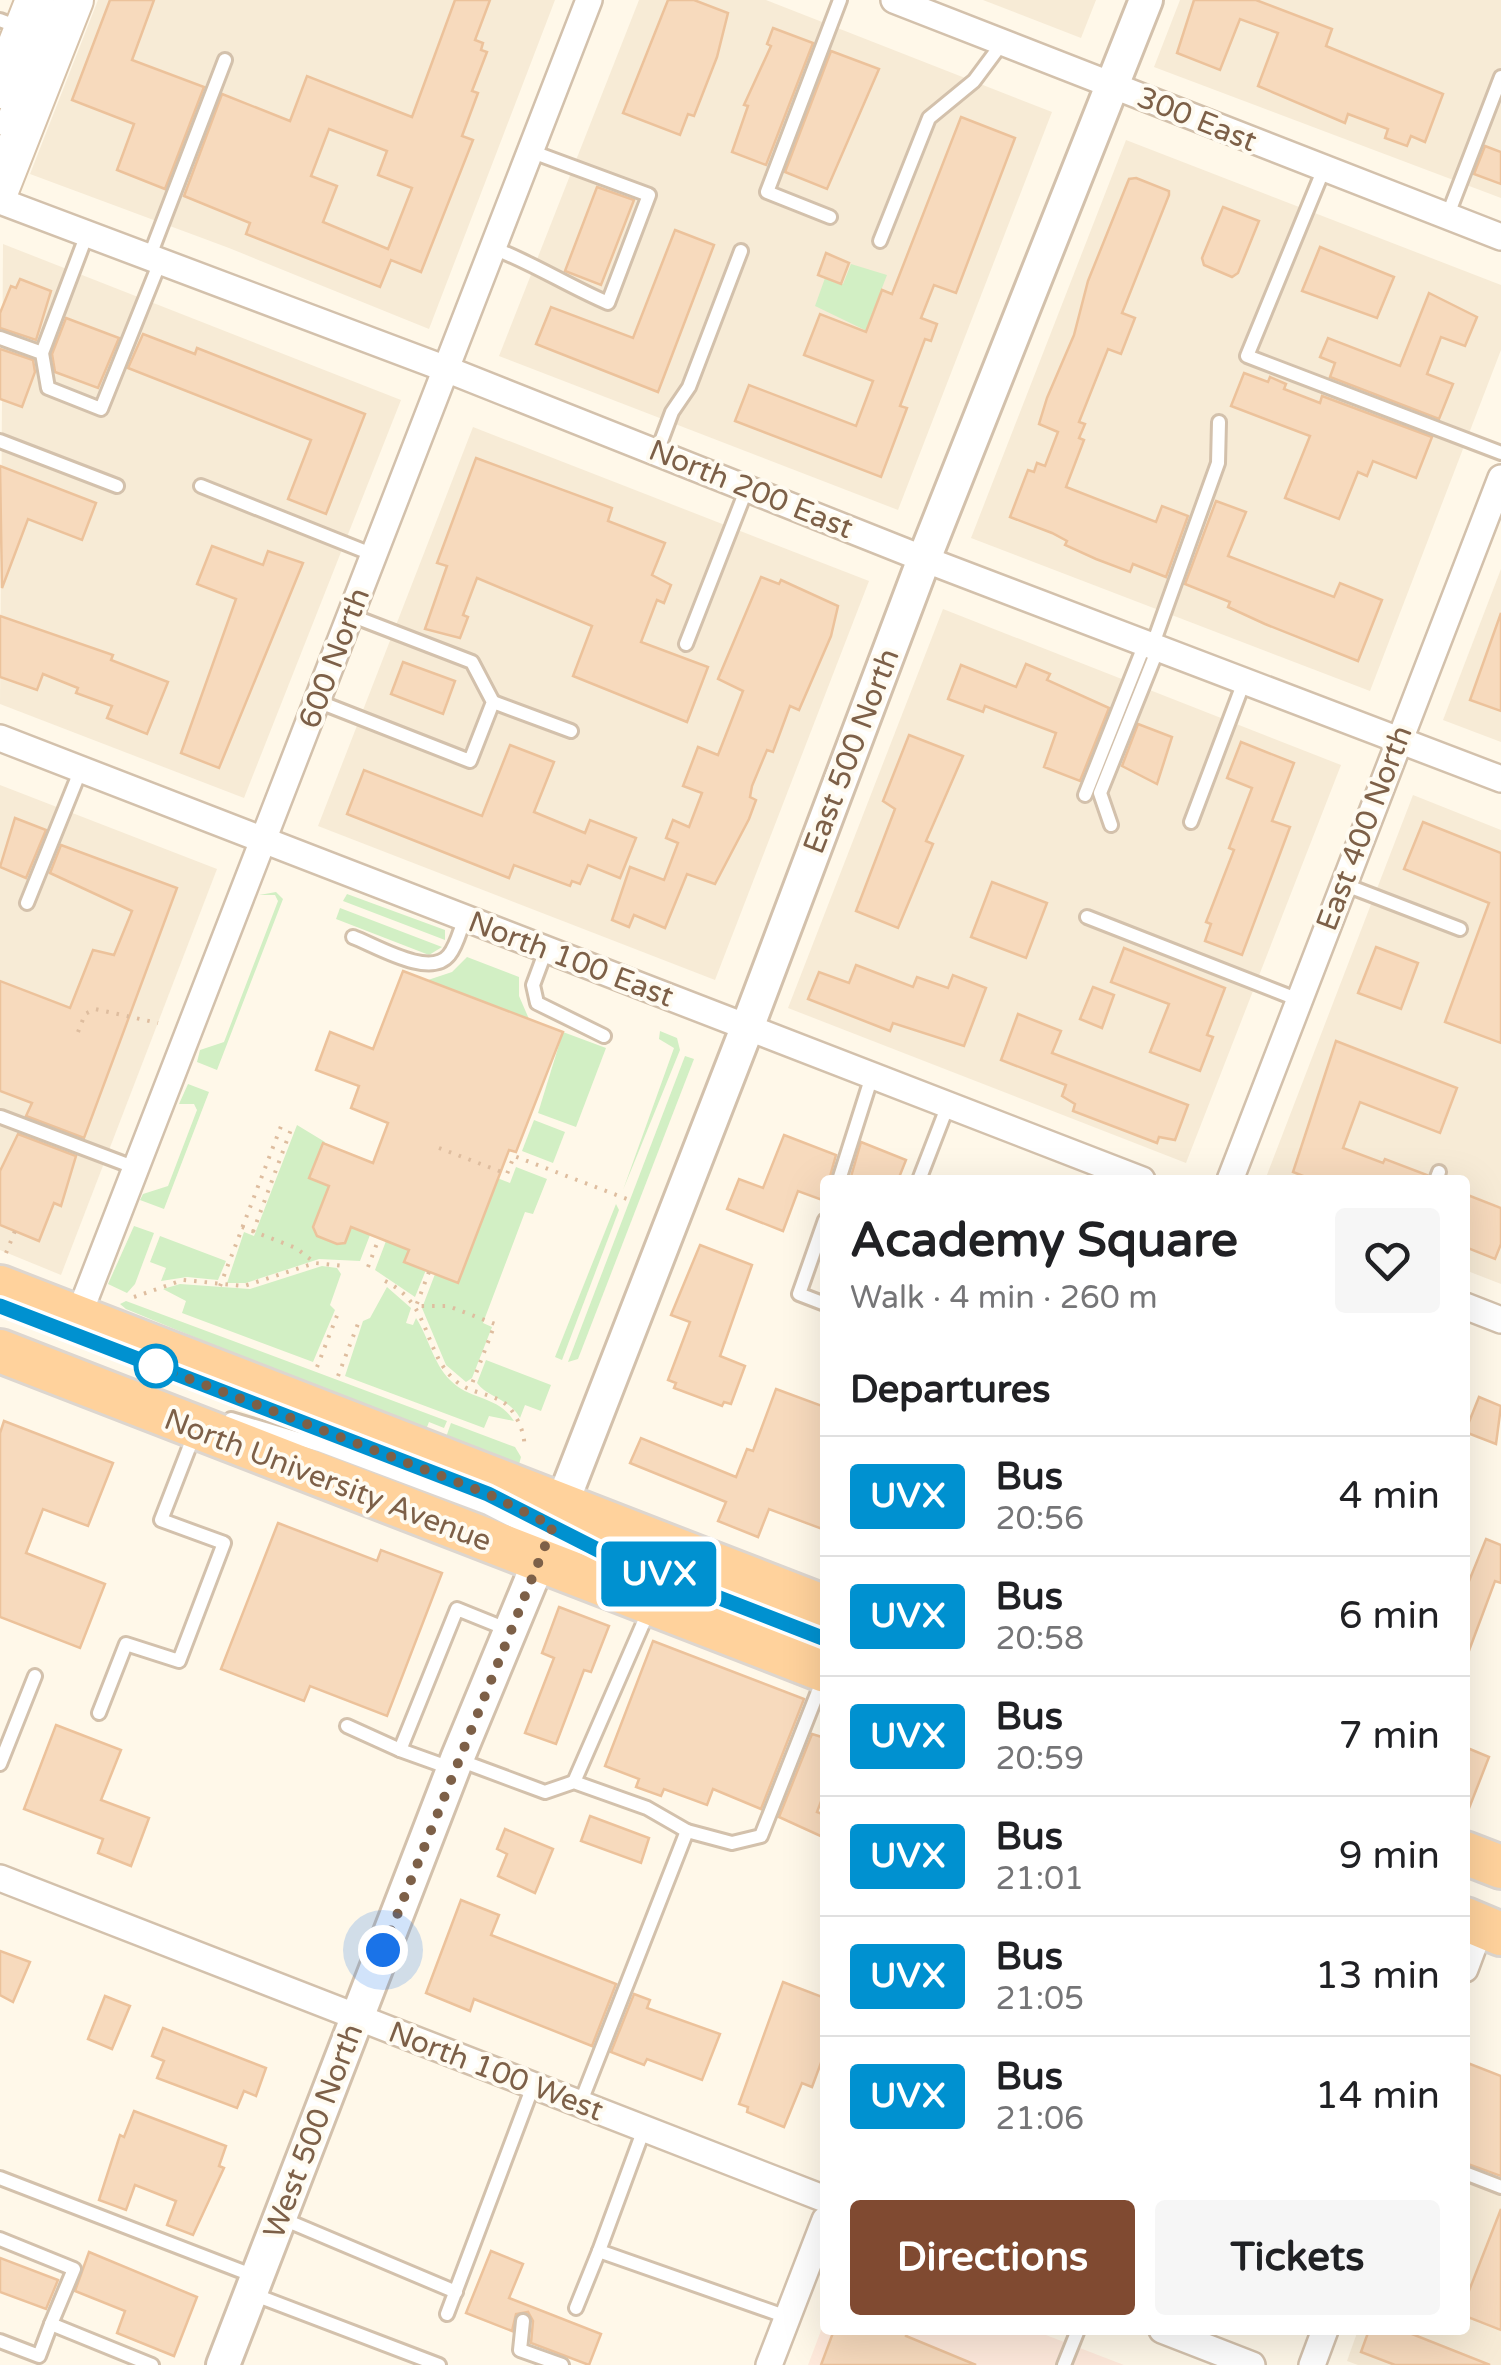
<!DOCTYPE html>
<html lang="en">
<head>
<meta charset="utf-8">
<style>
  :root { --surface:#fff; --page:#f6f6f6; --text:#202124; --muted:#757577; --line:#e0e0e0; --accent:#804a31 }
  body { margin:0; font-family:"Varela Round",sans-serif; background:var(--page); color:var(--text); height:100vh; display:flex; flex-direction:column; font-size:38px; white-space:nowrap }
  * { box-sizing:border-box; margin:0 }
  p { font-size:32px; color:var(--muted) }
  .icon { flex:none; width:55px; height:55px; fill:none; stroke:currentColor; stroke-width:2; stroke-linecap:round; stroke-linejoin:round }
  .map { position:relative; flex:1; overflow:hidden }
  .drawer { position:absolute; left:820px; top:1175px; width:650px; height:1160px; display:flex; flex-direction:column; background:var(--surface); border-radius:10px; box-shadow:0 10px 40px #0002 }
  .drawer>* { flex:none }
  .badge { padding:0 20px; border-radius:8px; font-size:35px; line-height:65px }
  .you { position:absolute; width:50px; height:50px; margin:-25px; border:8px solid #fff; border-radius:50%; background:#1a73e8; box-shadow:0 0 0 15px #1a73e833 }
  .map>.badge { position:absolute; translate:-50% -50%; box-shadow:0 0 0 5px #fff }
  h2 { padding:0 30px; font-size:38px; line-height:90px }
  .round { display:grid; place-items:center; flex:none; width:105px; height:105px; border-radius:10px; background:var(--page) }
  .overview { display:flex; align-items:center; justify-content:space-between; height:170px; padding:0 30px }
  h1 { font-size:48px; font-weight:700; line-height:75px }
  .button { display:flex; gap:20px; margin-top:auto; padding:20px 30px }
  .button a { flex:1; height:115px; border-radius:10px; background:var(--accent); color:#fff; font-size:40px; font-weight:700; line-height:115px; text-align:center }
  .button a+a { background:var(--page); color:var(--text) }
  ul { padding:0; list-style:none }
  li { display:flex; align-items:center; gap:30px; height:120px; padding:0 30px; border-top:2px solid var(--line) }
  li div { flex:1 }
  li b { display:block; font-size:38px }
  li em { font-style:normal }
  li .badge { min-width:110px; font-weight:700; text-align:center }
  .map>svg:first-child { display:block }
  .residential { fill:#f7ebd6 }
  .commercial { fill:#ffeadc }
  .green { fill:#d2efc4 }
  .building { fill:#f7dabd; stroke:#ecc29b; stroke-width:2.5; fill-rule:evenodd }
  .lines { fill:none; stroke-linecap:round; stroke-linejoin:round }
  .service-casing { stroke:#d3c1ac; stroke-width:18 }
  .minor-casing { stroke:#d3c1ac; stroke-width:30 }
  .tertiary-casing { stroke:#d3c1ac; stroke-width:38 }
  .secondary-casing { stroke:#d7c2a9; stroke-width:42 }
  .trunk-casing { stroke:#ddd6cf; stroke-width:48 }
  .path { stroke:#debd9f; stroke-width:4; stroke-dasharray:2.5 8; stroke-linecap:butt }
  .service { stroke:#fff; stroke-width:12 }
  .minor { stroke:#fff; stroke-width:25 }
  .tertiary { stroke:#fff; stroke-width:32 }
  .secondary { stroke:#fff; stroke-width:38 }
  .trunk { stroke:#ffd29c; stroke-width:42 }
  .line-casing { stroke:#fff; stroke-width:22 }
  .line { stroke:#0091d0; stroke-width:15 }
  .walk { stroke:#7d6048; stroke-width:10; stroke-dasharray:0 18 }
  .stop-dot { fill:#fff; stroke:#0091d0; stroke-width:5 }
  .labels { text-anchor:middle; stroke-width:8; stroke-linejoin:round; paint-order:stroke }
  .street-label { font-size:30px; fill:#7d6048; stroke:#fffbf1 }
</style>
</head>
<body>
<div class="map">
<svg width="1501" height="2365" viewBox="0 0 1501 2365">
  <rect width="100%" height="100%" fill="#fff8e9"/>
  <g class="residential">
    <polygon points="98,0 555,0 429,329 229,248 30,174"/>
    <polygon points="639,0 766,0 1052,112 898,510 499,356"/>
    <polygon points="983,0 1096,0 1081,38"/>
    <polygon points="1180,0 1501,0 1501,198 1154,67"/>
    <polygon points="1126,140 1501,285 1501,350 1370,691 971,538"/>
    <polygon points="3,244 401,400 244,798 0,704"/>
    <polygon points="473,427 869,581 715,980 318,826"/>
    <polygon points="1501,569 1501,742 1443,720"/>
    <polygon points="943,609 1341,765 1186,1163 788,1008"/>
    <polygon points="0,785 217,869 61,1275 0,1250"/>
    <polygon points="1413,795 1501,830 1501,1284 1465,1270 1465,1180 1265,1180"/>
    <polygon points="1465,2180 1501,2194 1501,2365 1358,2365 1347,2361 1358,2330 1465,2330"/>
  </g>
  <polygon class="commercial" points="825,2320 825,2330 1033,2330 1124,2365 808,2365"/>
  <g class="green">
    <polygon points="851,264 887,275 870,319 875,322 871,333 815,306 825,278 843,284"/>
    <polygon points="276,892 283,899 217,1070 197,1062 200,1050 224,1042 278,901 275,895 259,895"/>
    <polygon points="347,894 445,930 445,940 343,901"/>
    <polygon points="340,908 442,947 429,955 336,919"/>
    <polygon points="467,957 519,977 519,996 529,1019 428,980 452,972"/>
    <polygon points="660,1031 677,1038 680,1050 623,1190 674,1048 659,1039"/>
    <polygon points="563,1032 606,1048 576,1127 538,1113"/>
    <polygon points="685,1056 694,1059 578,1359 568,1362"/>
    <polygon points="188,1084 209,1092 164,1209 140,1200 143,1194 168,1186 197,1110 194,1104 179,1104"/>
    <polygon points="534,1120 565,1132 553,1163 522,1151"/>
    <polygon points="297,1125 325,1142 309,1178 329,1186 313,1227 317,1236 345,1243 351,1227 370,1235 360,1261 319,1259 246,1283 227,1283 244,1232 254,1236"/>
    <polygon points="469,1167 510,1183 516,1167 547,1179 533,1214 525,1212 483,1323 492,1327 472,1378 466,1382 446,1365 422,1308 435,1274 458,1282 490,1199"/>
    <polygon points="616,1204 619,1210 562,1360 555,1357"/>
    <polygon points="134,1226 154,1233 135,1284 127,1293 108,1284"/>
    <polygon points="160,1236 226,1261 218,1280 187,1277 161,1281 166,1268 150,1262"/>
    <polygon points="386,1241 409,1250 405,1262 426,1270 415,1297 375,1270"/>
    <polygon points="322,1266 337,1268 341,1274 330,1305 335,1310 313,1362 182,1313 186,1301 163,1289 180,1284 250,1289"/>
    <path d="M387,1287L411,1308L406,1323L413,1325L416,1318C429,1338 433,1363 450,1380C470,1401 498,1395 514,1421L489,1416L484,1428L345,1376L363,1321L370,1318Z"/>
    <polygon points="126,1301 447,1421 444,1428 429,1422 425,1432 126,1309 120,1304"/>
    <path d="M486,1360L551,1385L541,1411L525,1405L520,1418C509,1398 488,1398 477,1383Z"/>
    <polygon points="451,1423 515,1447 521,1457 518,1468 445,1440"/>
  </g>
  <g class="building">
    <polygon points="110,0 154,0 132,60 204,87 165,189 117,170 134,124 72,100"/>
    <path d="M455,0H490L475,40L483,43L481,50L487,52L472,91L478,93L462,136L473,140L421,272L391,260L380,287L246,234L250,223L184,196L222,94L290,121L307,76L412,117ZM329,129L387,151L378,175L412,188L388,249L323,222L337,186L311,176Z"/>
    <polygon points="668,0 694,0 728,13 717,57 694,116 688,114 680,135 623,113"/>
    <polygon points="1194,0 1256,0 1332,29 1326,46 1443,94 1425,142 1411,136 1407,146 1385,138 1388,129 1348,114 1345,123 1258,86 1278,33 1240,19 1220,70 1177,53"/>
    <polygon points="773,28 813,43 766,165 732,152 748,106 744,105 771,46 767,44"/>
    <polygon points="831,51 879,69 827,189 785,172"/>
    <polygon points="961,117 1015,138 956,293 934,285 921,318 937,324 931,341 925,339 900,406 907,408 881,477 735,421 749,385 856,426 873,381 804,355 820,314 866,332 882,290 892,294"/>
    <polygon points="1485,146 1501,152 1501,184 1474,174"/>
    <polygon points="1136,178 1169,191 1169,195 1122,313 1135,318 1121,354 1108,349 1079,422 1085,424 1079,438 1084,440 1066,487 1156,522 1162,506 1188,516 1166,577 1133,564 1130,572 1096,559 1065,545 1067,541 1052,533 1010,517 1028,470 1034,472 1037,463 1045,466 1058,432 1039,424 1047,398 1074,335 1088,281 1129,179"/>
    <polygon points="597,187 634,200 601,285 565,271"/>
    <polygon points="1223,207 1259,221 1238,273 1232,277 1204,265 1202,258"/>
    <polygon points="675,230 714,245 658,392 536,344 551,307 633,338"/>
    <polygon points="1320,247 1394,277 1377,318 1302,291"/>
    <polygon points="826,253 849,263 841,284 818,275"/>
    <polygon points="20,279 51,291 36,340 0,328 0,313 11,286 16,288"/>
    <polygon points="1429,293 1477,317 1465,346 1441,337 1427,374 1453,384 1439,419 1330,377 1335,363 1320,357 1328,338 1400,366"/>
    <polygon points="66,318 119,338 98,388 55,372 52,354"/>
    <polygon points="143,334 195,354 197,348 365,414 326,514 288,499 311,440 128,368"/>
    <polygon points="0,349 33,360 35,372 22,407 0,399"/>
    <polygon points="1244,373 1268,382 1270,377 1286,384 1284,389 1320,403 1322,396 1432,437 1416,478 1373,461 1367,476 1358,472 1339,519 1285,498 1310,436 1231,406"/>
    <polygon points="476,458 612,508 608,521 665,543 652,575 671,585 664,603 657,600 641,642 708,667 687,722 573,676 592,626 477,578 463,615 468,617 460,638 425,629 447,566 437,563"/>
    <polygon points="0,466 96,503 82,540 28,519 2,588"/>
    <polygon points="1216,501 1246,512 1228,556 1334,597 1340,583 1382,600 1358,661 1265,624 1228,607 1230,602 1185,584"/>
    <polygon points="212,546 263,565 268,551 303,563 219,768 181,753 236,599 197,584"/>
    <polygon points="761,577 779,584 781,580 838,606 831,636 799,710 790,706 773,752 767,750 752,786 750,797 756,800 749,819 715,884 687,874 665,928 634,915 629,927 612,920 630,867 664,880 678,843 666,838 673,820 689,827 702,793 683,786 698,747 718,755 743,691 718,679"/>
    <polygon points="1501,613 1501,711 1470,700"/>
    <polygon points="0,616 113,655 111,660 168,682 147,734 107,718 112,706 76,693 78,688 43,674 37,690 0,677"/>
    <polygon points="403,662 455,681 443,714 391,694"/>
    <polygon points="1026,664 1050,674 1047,680 1109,708 1080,781 1044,767 1056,733 985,706 983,712 948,699 961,665 1016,687"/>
    <polygon points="1138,724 1172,737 1157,784 1122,766"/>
    <polygon points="909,735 963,756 926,841 933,844 898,928 856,911 895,809 883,801"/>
    <polygon points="1241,742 1294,763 1272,821 1290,827 1242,955 1205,941 1211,924 1206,922 1234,850 1229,848 1252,788 1227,778"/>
    <polygon points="510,745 554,762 534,812 585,833 590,820 636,838 620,878 588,865 580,884 572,881 570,886 514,865 509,878 347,814 364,770 482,816"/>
    <polygon points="15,818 46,830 26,878 0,867"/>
    <polygon points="1423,822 1501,853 1501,1043 1445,1022 1489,903 1404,869"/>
    <polygon points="61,845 177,888 84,1138 26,1116 32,1103 0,1091 0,981 70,1008 93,950 114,955 132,911 50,873"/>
    <polygon points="992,882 1047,903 1026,958 971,937"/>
    <polygon points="1376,947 1418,963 1401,1009 1358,993"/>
    <polygon points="1124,948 1225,988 1207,1035 1213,1037 1200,1071 1150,1052 1169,1004 1111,982"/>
    <polygon points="856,965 913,987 917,977 948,988 953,975 986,988 964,1046 893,1023 890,1031 808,999 819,972 849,983"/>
    <polygon points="403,971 563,1032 516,1152 509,1150 458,1283 404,1262 409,1250 351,1227 345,1243 337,1244 317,1236 313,1227 329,1186 309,1178 323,1143 373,1163 388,1123 351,1108 359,1086 316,1070 330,1032 373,1049"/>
    <polygon points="1093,987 1114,995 1102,1028 1080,1019"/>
    <polygon points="1018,1014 1061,1031 1052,1053 1188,1105 1175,1140 1159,1137 1157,1143 1073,1111 1075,1104 1062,1096 1066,1085 1001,1060"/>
    <polygon points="1336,1041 1457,1088 1440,1133 1360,1102 1343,1148 1383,1163 1385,1159 1427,1175 1426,1180 1313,1180 1293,1172"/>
    <polygon points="18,1134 76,1156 61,1206 54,1203 39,1241 0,1225 0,1171"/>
    <polygon points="784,1135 836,1155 829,1180 825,1180 825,1201 798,1191 783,1231 727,1209 739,1179 763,1188"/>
    <polygon points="861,1142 906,1160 898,1180 850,1180"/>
    <polygon points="1465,1194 1501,1208 1501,1244 1495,1259 1465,1247"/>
    <polygon points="700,1245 752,1265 720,1356 745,1366 731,1404 724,1402 722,1406 674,1388 676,1383 668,1380 690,1322 671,1315"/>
    <polygon points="776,1389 825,1407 825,1530 769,1509 758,1537 718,1521 726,1502 630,1463 641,1438 736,1477 747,1449 753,1451"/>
    <polygon points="1479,1397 1501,1406 1496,1444 1465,1432"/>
    <polygon points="4,1421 113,1463 88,1526 43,1509 26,1553 105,1584 80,1648 0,1617 0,1433"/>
    <polygon points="278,1523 377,1561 381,1550 442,1573 387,1716 310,1686 304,1701 221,1669"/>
    <polygon points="1486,1539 1501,1545 1501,1583 1495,1581 1467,1656 1465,1591"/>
    <polygon points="559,1607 609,1626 591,1672 584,1670 556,1744 525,1733 554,1658 542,1653"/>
    <polygon points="653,1641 804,1699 761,1809 713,1789 707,1805 664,1789 661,1796 636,1787 639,1779 605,1766"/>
    <polygon points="56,1725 121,1750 101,1800 149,1818 131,1866 98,1853 103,1839 24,1809"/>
    <polygon points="812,1734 825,1738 825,1791 817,1812 825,1815 825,1838 779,1817"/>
    <polygon points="1465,1747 1489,1757 1466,1816 1465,1816"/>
    <polygon points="590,1816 649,1838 641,1863 581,1841"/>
    <polygon points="505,1829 553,1849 535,1893 498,1876 507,1854 497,1849"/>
    <polygon points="461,1900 499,1915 491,1935 616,1984 592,2046 474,1999 470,2011 426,1993"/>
    <polygon points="0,1951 30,1962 13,2002 0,1995"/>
    <polygon points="783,1982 825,1998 825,2052 812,2087 802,2083 784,2127 747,2112 748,2107 739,2104"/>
    <polygon points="634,1994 650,2000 647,2008 720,2034 702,2080 647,2059 644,2065 611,2052"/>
    <polygon points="105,1996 130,2006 112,2049 88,2039"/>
    <polygon points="163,2028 266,2068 256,2096 244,2091 237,2108 157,2078 164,2061 152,2056"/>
    <polygon points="1465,2062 1501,2076 1501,2176 1465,2163"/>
    <polygon points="134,2111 226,2146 219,2166 224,2168 193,2235 167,2225 176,2201 135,2185 126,2210 99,2200 120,2135 124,2137"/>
    <polygon points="1501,2209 1501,2330 1465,2316 1465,2301"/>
    <polygon points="491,2251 523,2264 509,2298 601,2334 589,2365 531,2343 533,2321 528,2312 516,2314 512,2331 466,2313"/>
    <polygon points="89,2252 197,2297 174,2356 117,2333 125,2311 75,2291"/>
    <polygon points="0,2258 58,2280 46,2309 0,2292"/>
    <polygon points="834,2330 908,2330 906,2336 976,2365 821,2365"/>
    <polygon points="1369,2330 1402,2330 1490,2365 1395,2365 1361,2352"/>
  </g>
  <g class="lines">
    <g class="service-casing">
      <g id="service">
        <polyline points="0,20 21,28"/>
        <polyline points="0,128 14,91"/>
        <polyline points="1323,171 1247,356 1501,453"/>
        <polyline points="830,217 767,192 840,0"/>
        <polyline points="1447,217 1501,77"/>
        <polyline points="880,241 929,118 974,81 1003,42"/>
        <path d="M493,248C533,263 568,286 608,303L649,195L530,151"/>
        <polyline points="149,258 225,60"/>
        <polyline points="0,338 42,353 48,388 101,409 160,262"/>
        <polyline points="42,353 87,234"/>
        <polyline points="0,441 117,486"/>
        <polyline points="657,452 672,412 689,387 741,251"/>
        <polyline points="201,486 374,555"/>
        <polyline points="686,644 747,488"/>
        <polyline points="1153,644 1218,463 1219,422"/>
        <polyline points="317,701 470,761 493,702 472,662 350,615"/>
        <polyline points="493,702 571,731"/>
        <polyline points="1085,795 1146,641"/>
        <polyline points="1191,822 1245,679"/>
        <polyline points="1111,825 1100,793 1159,646"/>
        <polyline points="1343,884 1460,929"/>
        <polyline points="27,903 81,769"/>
        <polyline points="1087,917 1299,1000"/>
        <path d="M353,937C375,945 430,979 449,955C457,945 460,930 465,918"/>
        <polyline points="546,950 533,985 537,1003 604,1036"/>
        <polyline points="1,1117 136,1168"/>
        <polyline points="839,1180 872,1076"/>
        <polyline points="919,1180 948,1105"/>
        <polyline points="1436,1180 1439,1172"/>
        <polyline points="825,1220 799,1294 825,1304"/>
        <polyline points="231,1419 319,1445 487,1508 584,1557"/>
        <polyline points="555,1527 606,1554 825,1639"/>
        <polyline points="99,1713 126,1644 179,1661 224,1543 161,1520 194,1435"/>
        <polyline points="347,1726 400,1750"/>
        <polyline points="459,1760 545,1792 574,1782 647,1808 687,1831"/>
        <polyline points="0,1764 35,1676"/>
        <polyline points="453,1769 400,1750 457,1609 509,1630"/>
        <polyline points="574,1782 649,1610"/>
        <polyline points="580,2104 687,1831 732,1843 761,1836 823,1679"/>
        <polyline points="644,2129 599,2251 787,2317"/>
        <polyline points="1465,2173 1501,2187"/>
        <polyline points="0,2178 254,2276"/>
        <polyline points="283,2219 456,2292"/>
        <polyline points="0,2239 74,2269 51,2324 152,2365"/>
        <polyline points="250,2293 439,2365"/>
        <polyline points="576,2308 599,2251"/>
        <polyline points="447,2314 533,2086"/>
        <polyline points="523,2321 520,2350 562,2365"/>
        <polyline points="0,2341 39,2356 51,2324"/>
        <polyline points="1064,2365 1078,2330"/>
      </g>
    </g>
    <g class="minor-casing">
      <g id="minor">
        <polyline points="894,0 1501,237"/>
        <polyline points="0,201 446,369 924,559 1501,779"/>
        <polyline points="0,738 1142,1180"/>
        <polyline points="1230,1180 1501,478"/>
        <polyline points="1465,1306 1501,1320"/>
        <polyline points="78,1317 589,0"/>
        <polyline points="0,1878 825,2199"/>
        <polyline points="1465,1969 1481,1926"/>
        <polyline points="1162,2330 1252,2365"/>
        <polyline points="769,2365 825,2220"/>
        <polyline points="1312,2365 1325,2330"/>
      </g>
    </g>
    <g class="tertiary-casing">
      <polyline id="tertiary" points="223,2365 457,1759 549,1537 747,1028 924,559 1146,0"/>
    </g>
    <g class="secondary-casing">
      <g id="secondary">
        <polyline points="0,89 35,0"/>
        <polyline points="0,188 74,0"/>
      </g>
    </g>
    <g class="trunk-casing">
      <g id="trunk">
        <polyline points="0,1287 825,1607"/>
        <polyline points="0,1351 825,1671"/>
        <polyline points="1465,1853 1501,1867"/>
        <polyline points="1465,1919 1501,1934"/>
      </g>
    </g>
    <g class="path">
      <polyline points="78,1032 85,1014 95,1009 158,1023"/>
      <polyline points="439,1148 507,1174 514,1156 627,1199"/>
      <polyline points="242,1227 296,1248 314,1262"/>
      <polyline points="253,1232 293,1124"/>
      <polyline points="6,1253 15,1231"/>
      <polyline points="368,1267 379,1238"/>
      <polyline points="429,1272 416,1306 448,1306 495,1324 470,1389"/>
      <path d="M385,1281C433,1305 422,1353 457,1382C471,1394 493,1393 507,1405C517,1415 526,1435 524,1448"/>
      <polyline points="220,1286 283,1121"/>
      <polyline points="134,1297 183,1280 244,1286 315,1263 344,1266"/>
      <polyline points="317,1367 338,1313"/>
      <polyline points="338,1376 359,1321"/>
    </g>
    <use href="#service" class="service"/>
    <use href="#minor" class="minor"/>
    <use href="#tertiary" class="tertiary"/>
    <use href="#secondary" class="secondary"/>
    <use href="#trunk" class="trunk"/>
  </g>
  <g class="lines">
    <g class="line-casing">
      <polyline id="line" points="0,1306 488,1494 606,1554 825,1639"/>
    </g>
    <use href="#line" class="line"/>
    <polyline class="walk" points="156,1366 488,1494 553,1526 383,1950"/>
  </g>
  <circle class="stop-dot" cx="156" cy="1366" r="20"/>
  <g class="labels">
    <g class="street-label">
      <text transform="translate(1197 119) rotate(22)" y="10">300 East</text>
      <text transform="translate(751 489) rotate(22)" y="10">North 200 East</text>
      <text transform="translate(334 658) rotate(-69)" y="10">600 North</text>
      <text transform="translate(851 751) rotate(-69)" y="10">East 500 North</text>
      <text transform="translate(1364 828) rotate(-69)" y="10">East 400 North</text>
      <text transform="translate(571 959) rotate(21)" y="10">North 100 East</text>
      <text transform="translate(328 1480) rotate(21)" y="10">North University Avenue</text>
      <text transform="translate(496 2071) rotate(21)" y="10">North 100 West</text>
      <text transform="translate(313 2131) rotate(-69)" y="10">West 500 North</text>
    </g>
  </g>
</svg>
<div class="you" style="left:383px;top:1950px"></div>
<b class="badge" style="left:659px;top:1574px;background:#0091d0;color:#fff">UVX</b>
<section class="drawer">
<div class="overview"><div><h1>Academy Square</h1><p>Walk · 4 min · 260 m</p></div><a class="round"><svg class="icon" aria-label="heart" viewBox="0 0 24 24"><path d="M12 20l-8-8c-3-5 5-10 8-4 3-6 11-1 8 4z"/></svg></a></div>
<h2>Departures</h2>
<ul>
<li><span class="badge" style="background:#0091d0;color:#fff">UVX</span><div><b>Bus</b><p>20:56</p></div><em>4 min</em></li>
<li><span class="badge" style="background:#0091d0;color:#fff">UVX</span><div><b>Bus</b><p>20:58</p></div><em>6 min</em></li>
<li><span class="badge" style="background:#0091d0;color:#fff">UVX</span><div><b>Bus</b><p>20:59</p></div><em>7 min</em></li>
<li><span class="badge" style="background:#0091d0;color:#fff">UVX</span><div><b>Bus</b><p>21:01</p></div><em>9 min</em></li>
<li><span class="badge" style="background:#0091d0;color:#fff">UVX</span><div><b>Bus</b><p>21:05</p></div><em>13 min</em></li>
<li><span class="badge" style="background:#0091d0;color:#fff">UVX</span><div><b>Bus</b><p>21:06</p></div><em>14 min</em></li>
</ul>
<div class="button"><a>Directions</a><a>Tickets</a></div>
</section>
</div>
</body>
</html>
